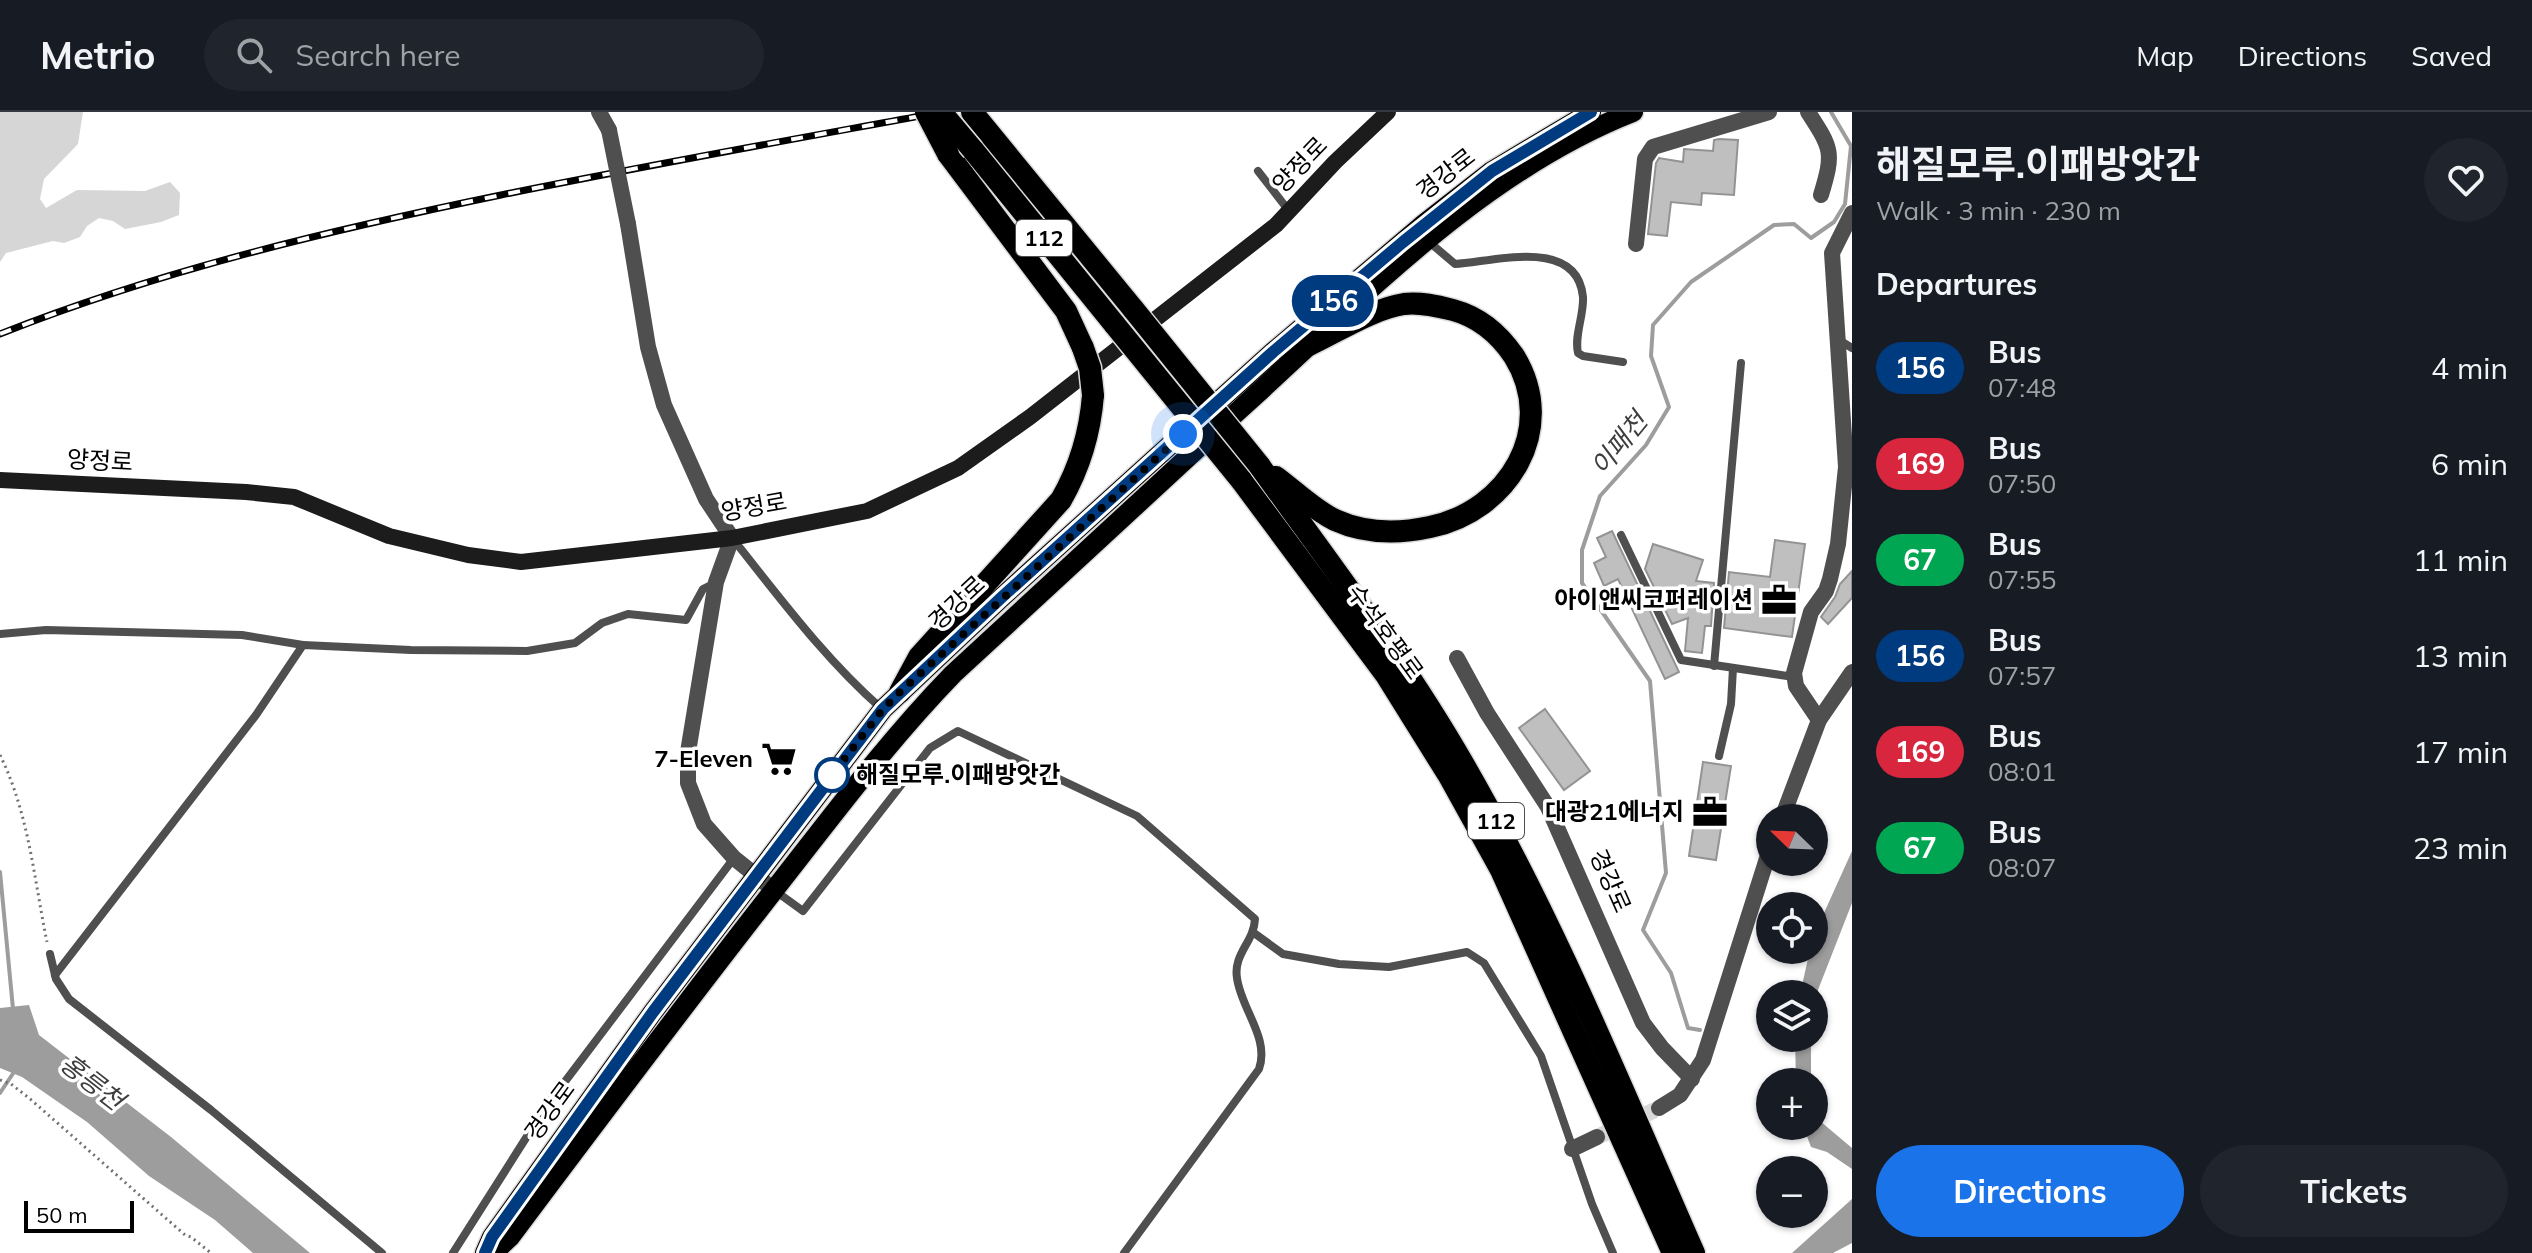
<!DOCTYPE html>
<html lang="en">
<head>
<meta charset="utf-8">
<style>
  :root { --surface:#171b24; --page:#20242c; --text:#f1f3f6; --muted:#9ea1a6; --line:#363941; --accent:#1a73e8 }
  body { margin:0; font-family:Mulish,"Noto Sans KR",sans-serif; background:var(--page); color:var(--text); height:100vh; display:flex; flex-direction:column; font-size:30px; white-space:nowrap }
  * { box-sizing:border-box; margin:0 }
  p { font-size:26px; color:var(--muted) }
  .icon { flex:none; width:44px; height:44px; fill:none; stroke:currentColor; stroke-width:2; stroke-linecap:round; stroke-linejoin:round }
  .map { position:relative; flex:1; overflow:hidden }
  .side { display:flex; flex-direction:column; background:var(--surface); width:680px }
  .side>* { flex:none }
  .badge { padding:0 16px; border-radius:26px; font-size:28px; line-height:52px }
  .needle { width:52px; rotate:293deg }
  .controls { position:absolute; left:1756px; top:692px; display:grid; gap:16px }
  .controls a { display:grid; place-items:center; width:72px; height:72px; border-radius:50%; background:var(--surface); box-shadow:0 2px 6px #0004; font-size:40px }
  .scale { position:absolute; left:24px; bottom:20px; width:110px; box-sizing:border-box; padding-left:8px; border:4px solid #000; border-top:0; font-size:22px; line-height:28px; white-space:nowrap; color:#000; -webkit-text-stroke:6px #fff; paint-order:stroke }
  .you { position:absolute; width:40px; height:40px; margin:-20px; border:6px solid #fff; border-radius:50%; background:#1a73e8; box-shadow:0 0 0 12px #1a73e833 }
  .map>.badge { position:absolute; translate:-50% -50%; box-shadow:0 0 0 4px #fff }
  h2 { padding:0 24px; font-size:30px; line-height:72px }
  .round { display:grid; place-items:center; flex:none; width:84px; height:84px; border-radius:42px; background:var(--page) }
  .overview { display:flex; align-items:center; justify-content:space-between; height:136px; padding:0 24px }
  h1 { font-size:38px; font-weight:700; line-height:60px }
  .cta { display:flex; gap:16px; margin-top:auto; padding:16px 24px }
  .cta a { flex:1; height:92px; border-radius:48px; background:var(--accent); color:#fff; font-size:32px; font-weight:700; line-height:92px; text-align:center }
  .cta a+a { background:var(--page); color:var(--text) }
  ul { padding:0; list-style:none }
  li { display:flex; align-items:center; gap:24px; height:96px; padding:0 24px }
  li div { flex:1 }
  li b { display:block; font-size:30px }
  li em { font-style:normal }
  li .badge { min-width:88px; font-weight:700; text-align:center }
  header { display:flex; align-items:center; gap:48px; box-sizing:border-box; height:112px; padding:0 40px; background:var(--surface); border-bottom:2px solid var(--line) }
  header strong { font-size:38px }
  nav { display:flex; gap:44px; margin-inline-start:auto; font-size:28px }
  .search { width:560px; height:72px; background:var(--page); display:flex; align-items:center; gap:20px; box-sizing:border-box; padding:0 28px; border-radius:44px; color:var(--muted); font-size:30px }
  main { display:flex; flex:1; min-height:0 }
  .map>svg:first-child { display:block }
  .green { fill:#d6d6d6 }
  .water { fill:#9d9d9d }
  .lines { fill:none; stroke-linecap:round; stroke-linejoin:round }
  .stream { stroke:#9d9d9d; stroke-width:4 }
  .building { fill:#bfbfbf; stroke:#939393; stroke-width:2 }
  .minor-tunnel { stroke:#d9d9d9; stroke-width:16; stroke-dasharray:16 8; stroke-linecap:butt }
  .primary-casing { stroke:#dbdbdb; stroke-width:23 }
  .trunk-casing { stroke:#dbdbdb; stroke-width:25 }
  .path { stroke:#717171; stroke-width:3; stroke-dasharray:2 4; stroke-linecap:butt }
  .service { stroke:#4f4f4f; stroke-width:8 }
  .minor { stroke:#4f4f4f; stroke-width:16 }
  .secondary { stroke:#1c1c1c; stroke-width:16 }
  .primary { stroke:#000; stroke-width:20 }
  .trunk { stroke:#000; stroke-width:22 }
  .rail-casing { stroke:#000; stroke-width:7 }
  .rail { stroke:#fff; stroke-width:4; stroke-dasharray:12; stroke-linecap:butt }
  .trunk-bridge-casing { stroke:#dbdbdb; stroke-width:25; stroke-linecap:butt }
  .minor-bridge { stroke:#4f4f4f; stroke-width:16 }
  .trunk-bridge { stroke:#000; stroke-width:22 }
  .line-casing { stroke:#fff; stroke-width:18 }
  .line { stroke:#003b80; stroke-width:12 }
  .walk { stroke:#000; stroke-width:8; stroke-dasharray:0 14.4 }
  .stop-dot { fill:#fff; stroke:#003b80; stroke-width:4 }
  .labels { text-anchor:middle; stroke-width:7; stroke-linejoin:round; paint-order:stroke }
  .shield { fill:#fff; stroke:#4c4c4c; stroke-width:2 }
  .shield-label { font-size:22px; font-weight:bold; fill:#000 }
  .street-label { font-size:24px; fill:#000; stroke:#fff }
  .poi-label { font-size:24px; font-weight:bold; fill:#000; stroke:#fff; text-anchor:end }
  .stop-label { font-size:24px; font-weight:bold; fill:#000; stroke:#fff; text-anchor:start }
  .water-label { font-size:26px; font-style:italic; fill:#3e3e3e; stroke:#fff }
</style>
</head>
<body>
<header>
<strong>Metrio</strong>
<div class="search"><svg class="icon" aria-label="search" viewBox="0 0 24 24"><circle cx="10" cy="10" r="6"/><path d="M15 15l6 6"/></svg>Search here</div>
<nav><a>Map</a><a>Directions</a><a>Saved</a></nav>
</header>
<main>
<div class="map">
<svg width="1852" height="1141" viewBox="0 0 1852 1141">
  <rect width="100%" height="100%" fill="#fff"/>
  <polygon class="green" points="0,0 83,0 78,32 44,67 40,87 46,96 77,78 145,79 170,70 180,81 179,103 161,110 125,117 113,109 99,106 87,114 80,125 64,131 53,129 6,141 0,150"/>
  <g class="water">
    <polygon points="1852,739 1852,791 1816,883 1814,900 1814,882 1800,882 1810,838 1814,838 1814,823"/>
    <polygon points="29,893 39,923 171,1025 310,1141 253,1141 215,1108 149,1064 87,1010 22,965 0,956 0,896"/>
    <polygon points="1795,926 1811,926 1811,970 1796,970"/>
    <polygon points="1814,1004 1852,1036 1852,1057 1827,1040 1811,1035 1803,1014 1814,1014"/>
    <polygon points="1852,1087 1852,1131 1833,1141 1792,1141"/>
  </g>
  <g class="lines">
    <g class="stream">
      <polyline points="0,760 13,897"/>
      <polyline points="1700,918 1688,916 1671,861 1643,818 1666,761 1650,569 1582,471 1582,438 1600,384 1646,333 1669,295 1651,244 1653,213 1691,170 1774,113 1794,112 1811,126 1834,110 1845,92 1851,34 1831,0"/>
      <polyline points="1785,934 1799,936"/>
      <polyline points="0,981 14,960"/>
    </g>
  </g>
  <g class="building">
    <polygon points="1719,27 1738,28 1734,83 1702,81 1701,93 1671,90 1667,124 1648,122 1656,51 1659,46 1683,50 1684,37 1713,39 1714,28"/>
    <polygon points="1612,419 1679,560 1665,567 1618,467 1604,474 1594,451 1606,445 1597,426"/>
    <polygon points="1775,428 1805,432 1792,525 1724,516 1729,460 1770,465"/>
    <polygon points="1653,432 1703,448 1696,469 1714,471 1711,514 1705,514 1702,541 1685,539 1688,506 1672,512 1645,457"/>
    <polygon points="1852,459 1852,486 1828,512 1821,505 1835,485 1840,472"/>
    <polygon points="1545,597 1590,659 1564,678 1519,616"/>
    <polygon points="1703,650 1731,654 1716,748 1689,744"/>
  </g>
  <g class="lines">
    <polyline class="minor-tunnel" points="1597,1025 1659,996"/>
    <g class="primary-casing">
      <g id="primary">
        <polyline points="485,1141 492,1125 653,900 883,597 1002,485 1273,240 1424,112 1492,59 1591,0"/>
        <path d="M493,1141L510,1125C596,1010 683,895 771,782C830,707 887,630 953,562C1056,467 1158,372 1261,278C1374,174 1488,57 1633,0"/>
      </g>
    </g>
    <g class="trunk-casing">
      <g id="trunk">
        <polyline points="972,0 1134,198"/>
        <polyline points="973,38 1115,213"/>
        <polyline points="948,42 1066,199 1083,236"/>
        <path d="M1259,353C1329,451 1404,548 1464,653C1554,809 1622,977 1694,1141"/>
        <path d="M1276,365C1295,379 1314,398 1335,408C1366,422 1398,422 1430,415C1508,399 1559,317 1514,244C1499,222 1479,205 1453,198C1437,194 1420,190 1404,192C1372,197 1339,219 1309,233"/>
        <polyline points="1241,368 1386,563 1449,664 1501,758 1673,1141"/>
        <path d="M900,580L919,545L1061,388C1080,355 1090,322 1093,283"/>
      </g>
    </g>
    <g class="path">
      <path d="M0,643C29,702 34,767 47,830"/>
      <polyline points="0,968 11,972 29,986 185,1123 191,1125 211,1141"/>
    </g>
    <g class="service">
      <polyline points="1258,59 1289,99"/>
      <path d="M1428,129L1455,152C1493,150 1577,124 1583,185C1584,204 1574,223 1578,241L1583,244L1623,250"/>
      <polyline points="1839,228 1852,236"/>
      <polyline points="1621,423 1681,548 1794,565"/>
      <path d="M733,427C780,486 825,547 882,597"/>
      <polyline points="0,522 46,518 242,523 303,533"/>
      <polyline points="1714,554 1741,251"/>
      <polyline points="1719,644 1731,592 1733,556"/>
      <path d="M774,778L803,799L930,636L958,619L1137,704L1255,807C1254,830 1233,842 1237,866C1241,897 1270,926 1259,957L1124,1141"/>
      <polyline points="1254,821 1283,842 1339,852 1389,855 1467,840 1484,851 1541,944 1592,1092 1613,1141"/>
      <polyline points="50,842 56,867 69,887 211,998 382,1141"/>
      <polyline points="55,863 256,603 303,533 411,538 527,539 575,531 602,511 628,502 686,508 703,477 715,471"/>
      <polyline points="453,1141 545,996 734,746"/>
    </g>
    <g class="minor">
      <polyline points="599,0 609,18"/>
      <path d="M1808,0C1832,37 1834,40 1821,83"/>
      <polyline points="628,112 648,235 664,293 706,387 732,426 716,470 688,640 688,671 704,712 734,746 774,778"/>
      <polyline points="1636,132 1645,47 1653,35 1769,0"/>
      <polyline points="1457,546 1487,601 1548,695 1643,911 1662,936 1692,967"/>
      <polyline points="1819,608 1796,574 1794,561 1811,500 1826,479 1830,467 1838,432 1846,355 1832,141 1852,101"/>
      <polyline points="1782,706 1819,608 1852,560"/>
      <polyline points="1659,996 1680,983 1703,948 1770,737"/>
      <polyline points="1572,1037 1597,1025"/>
    </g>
    <polyline class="secondary" points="0,368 246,380 294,385 389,424 468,443 521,450 732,426 867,399 958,356 1030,305 1276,113 1335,50 1388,0"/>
    <use href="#primary" class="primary"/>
    <use href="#trunk" class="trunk"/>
    <g class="rail-casing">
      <path id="rail" d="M0,222C161,158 331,118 501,83C648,53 795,27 942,0"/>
    </g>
    <use href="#rail" class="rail"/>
    <g class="trunk-bridge-casing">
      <g id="trunk-bridge">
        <polyline points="926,0 948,42"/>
        <polyline points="941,0 973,38"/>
        <polyline points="1134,198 1259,353"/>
        <polyline points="1115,213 1241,368"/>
        <polyline points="1083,236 1090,256 1093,283"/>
      </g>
    </g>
    <polyline class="minor-bridge" points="609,18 628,112"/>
    <use href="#trunk-bridge" class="trunk-bridge"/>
  </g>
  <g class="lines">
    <g class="line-casing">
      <polyline id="line" points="485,1141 492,1125 653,900 883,597 1002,485 1273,240 1403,130 1492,59 1591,0"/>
    </g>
    <use href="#line" class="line"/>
    <polyline class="walk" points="832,663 825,672 883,597 900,580 1183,322"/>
  </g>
  <defs>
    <g id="office-bare" transform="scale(2.76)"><path d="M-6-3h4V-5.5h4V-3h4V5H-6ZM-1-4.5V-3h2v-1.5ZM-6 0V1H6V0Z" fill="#000" stroke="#fff" stroke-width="2.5" paint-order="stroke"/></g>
    <g id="supermarket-bare" transform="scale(2.76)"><path d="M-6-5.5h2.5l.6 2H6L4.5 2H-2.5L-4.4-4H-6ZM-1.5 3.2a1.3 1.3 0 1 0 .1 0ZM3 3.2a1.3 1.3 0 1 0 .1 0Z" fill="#000" stroke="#fff" stroke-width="2.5" paint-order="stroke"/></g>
  </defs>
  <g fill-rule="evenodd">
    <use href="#office-bare" x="1779" y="488"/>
    <use href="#supermarket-bare" x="779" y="647"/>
    <use href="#office-bare" x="1710" y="700"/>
  </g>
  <circle class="stop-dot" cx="832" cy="663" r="16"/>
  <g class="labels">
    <g class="shield">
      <rect x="1016" y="108" width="56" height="36" rx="6"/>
      <rect x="1468" y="691" width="56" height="36" rx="6"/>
    </g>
    <g class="shield-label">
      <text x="1044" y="134">112</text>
      <text x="1496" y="717">112</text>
    </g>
    <g class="street-label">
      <text transform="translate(1300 53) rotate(-46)" y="8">양정로</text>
      <text transform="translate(1446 62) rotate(-38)" y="8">경강로</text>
      <text transform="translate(100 349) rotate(3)" y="8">양정로</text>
      <text transform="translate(754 395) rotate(-10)" y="8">양정로</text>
      <text transform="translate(957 491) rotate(-43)" y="8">경강로</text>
      <text transform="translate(1385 520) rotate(54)" y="8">수석호평로</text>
      <text transform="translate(1610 769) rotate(66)" y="8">경강로</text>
      <text transform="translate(550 999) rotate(-54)" y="8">경강로</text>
    </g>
    <g class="poi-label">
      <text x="1753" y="496">아이앤씨코퍼레이션</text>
      <text x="753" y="655">7-Eleven</text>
      <text x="1684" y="708">대광21에너지</text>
    </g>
    <g class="stop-label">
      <text x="856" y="671">해질모루.이패방앗간</text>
    </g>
    <g class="water-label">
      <text transform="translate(1619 332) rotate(-51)" y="9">이패천</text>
      <text transform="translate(92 970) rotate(38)" y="9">홍릉천</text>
    </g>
  </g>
</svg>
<div class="controls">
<a><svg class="needle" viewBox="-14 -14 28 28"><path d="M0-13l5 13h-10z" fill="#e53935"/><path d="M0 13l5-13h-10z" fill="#9ea1a6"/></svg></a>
<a><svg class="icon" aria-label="locate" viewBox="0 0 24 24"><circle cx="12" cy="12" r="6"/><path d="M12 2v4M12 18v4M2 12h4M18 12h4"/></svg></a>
<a><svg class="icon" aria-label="layers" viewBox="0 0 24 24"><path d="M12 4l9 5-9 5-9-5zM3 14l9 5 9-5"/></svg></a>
<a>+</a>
<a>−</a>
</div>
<div class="scale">50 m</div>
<div class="you" style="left:1183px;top:322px"></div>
<b class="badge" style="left:1333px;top:189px;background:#003b80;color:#fff">156</b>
</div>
<section class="side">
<div class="overview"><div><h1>해질모루.이패방앗간</h1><p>Walk · 3 min · 230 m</p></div><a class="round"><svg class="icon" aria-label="heart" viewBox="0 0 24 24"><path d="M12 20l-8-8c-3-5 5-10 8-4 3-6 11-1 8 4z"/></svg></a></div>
<h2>Departures</h2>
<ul>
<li><span class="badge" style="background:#003b80;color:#fff">156</span><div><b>Bus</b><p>07:48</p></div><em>4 min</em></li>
<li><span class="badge" style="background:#d7263d;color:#fff">169</span><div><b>Bus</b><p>07:50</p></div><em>6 min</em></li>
<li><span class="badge" style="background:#00a651;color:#fff">67</span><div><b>Bus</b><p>07:55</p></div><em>11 min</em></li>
<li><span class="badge" style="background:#003b80;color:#fff">156</span><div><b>Bus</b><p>07:57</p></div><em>13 min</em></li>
<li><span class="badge" style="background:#d7263d;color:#fff">169</span><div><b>Bus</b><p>08:01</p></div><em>17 min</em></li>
<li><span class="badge" style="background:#00a651;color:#fff">67</span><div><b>Bus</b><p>08:07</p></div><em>23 min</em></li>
</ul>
<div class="cta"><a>Directions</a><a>Tickets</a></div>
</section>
</main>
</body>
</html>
